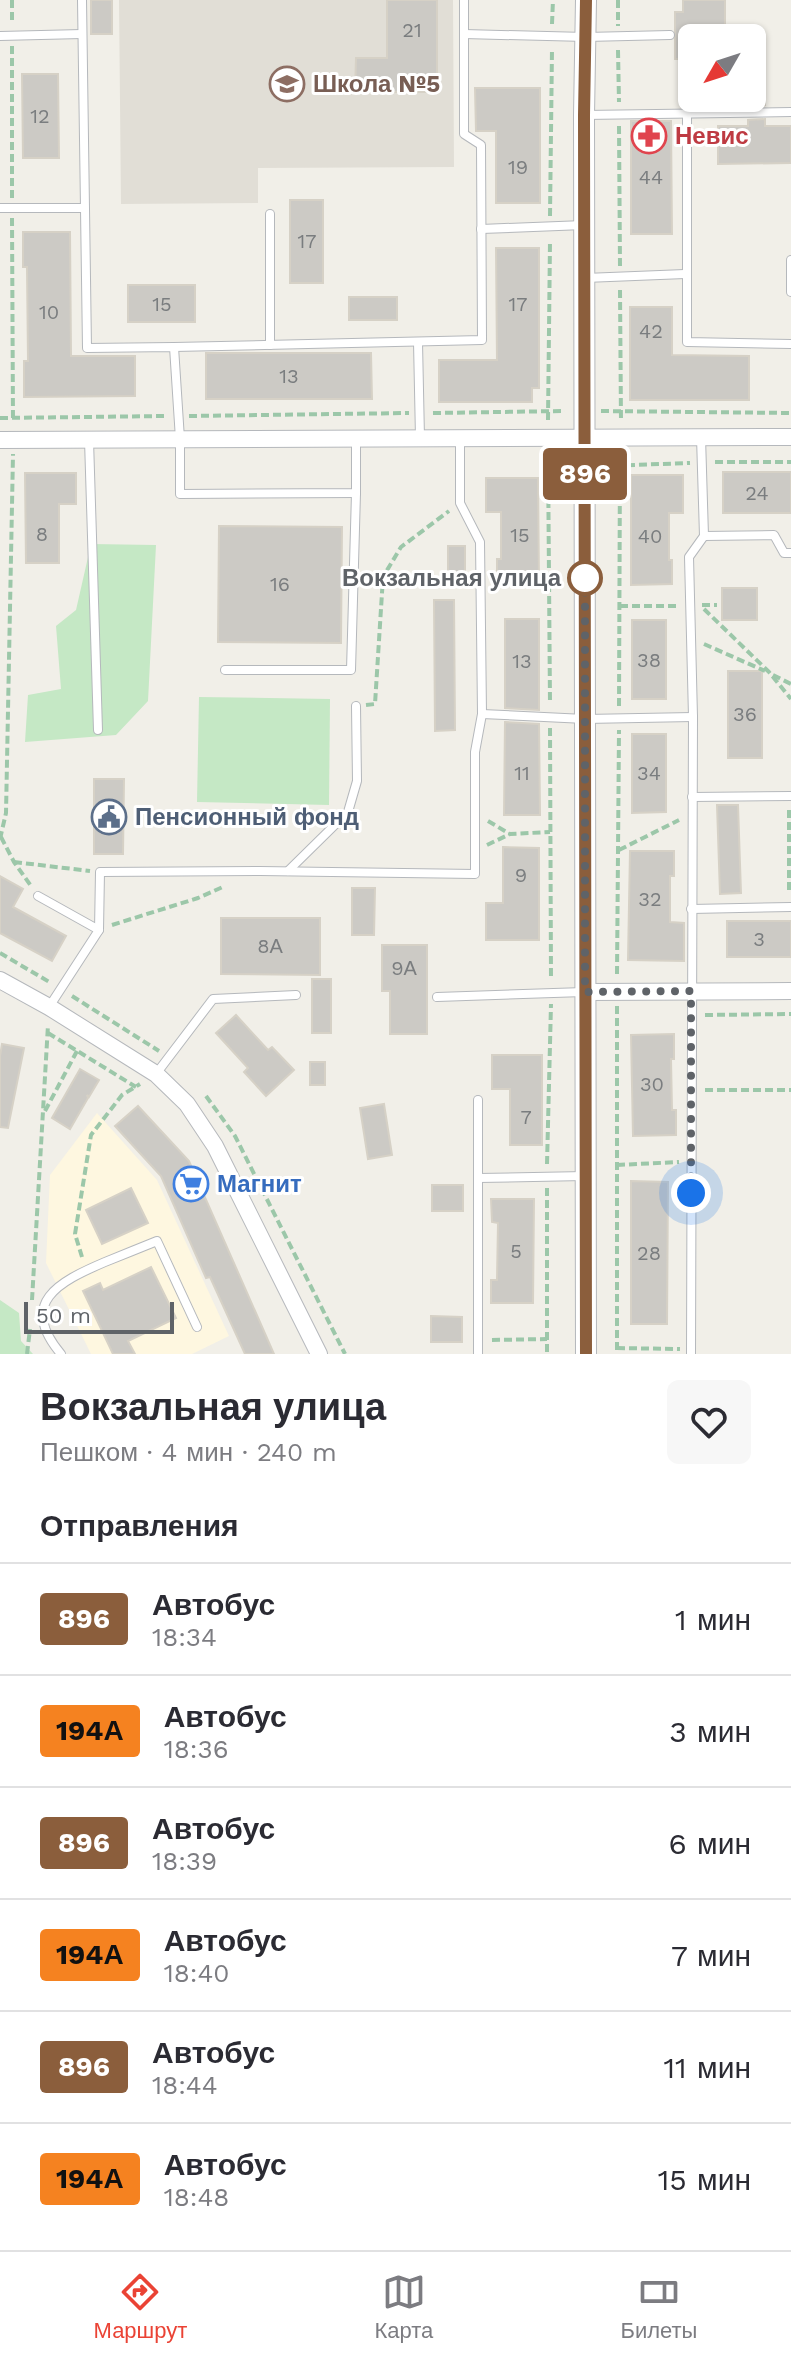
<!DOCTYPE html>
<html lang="ru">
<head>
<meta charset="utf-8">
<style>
  :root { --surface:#fff; --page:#f7f7f7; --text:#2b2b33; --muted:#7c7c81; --line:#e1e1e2; --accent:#ea4335 }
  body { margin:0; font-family:"Work Sans",sans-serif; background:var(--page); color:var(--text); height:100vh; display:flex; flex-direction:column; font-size:30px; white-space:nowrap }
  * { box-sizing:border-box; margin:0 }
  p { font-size:26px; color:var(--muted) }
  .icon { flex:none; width:44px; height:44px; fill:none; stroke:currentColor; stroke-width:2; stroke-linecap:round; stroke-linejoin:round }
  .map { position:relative; height:1354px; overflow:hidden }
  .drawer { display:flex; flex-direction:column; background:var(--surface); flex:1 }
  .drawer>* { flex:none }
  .badge { padding:0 16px; border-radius:6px; font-size:28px; line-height:52px }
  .needle { width:52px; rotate:231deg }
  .fabs { position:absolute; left:678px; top:24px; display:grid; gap:16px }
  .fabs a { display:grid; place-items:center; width:88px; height:88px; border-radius:12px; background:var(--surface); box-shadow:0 2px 6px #0004; font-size:40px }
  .scale { position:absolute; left:24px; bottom:20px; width:150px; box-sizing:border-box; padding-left:8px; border:4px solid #5f6368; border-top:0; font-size:22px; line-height:28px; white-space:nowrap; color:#5f6368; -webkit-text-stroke:6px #fff; paint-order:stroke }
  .you { position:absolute; width:40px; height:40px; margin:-20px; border:6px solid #fff; border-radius:50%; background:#1a73e8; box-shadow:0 0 0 12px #1a73e833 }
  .map>.badge { position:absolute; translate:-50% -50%; box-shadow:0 0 0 4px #fff }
  h2 { padding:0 40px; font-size:30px; line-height:72px }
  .round { display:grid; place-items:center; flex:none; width:84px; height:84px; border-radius:12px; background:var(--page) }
  .summary { display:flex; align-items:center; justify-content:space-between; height:136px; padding:0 40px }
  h1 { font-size:38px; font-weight:800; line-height:60px }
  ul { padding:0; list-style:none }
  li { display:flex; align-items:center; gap:24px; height:112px; padding:0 40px; border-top:2px solid var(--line) }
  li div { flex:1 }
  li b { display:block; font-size:30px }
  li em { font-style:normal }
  li .badge { min-width:88px; font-weight:700; text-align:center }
  .tab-bar { display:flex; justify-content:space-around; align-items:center; height:112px; border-top:2px solid var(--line); background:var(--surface); font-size:22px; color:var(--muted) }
  .tab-bar a { display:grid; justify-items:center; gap:4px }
  .tab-bar .active { color:var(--accent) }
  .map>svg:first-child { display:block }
  .commercial { fill:#fef7e0 }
  .education { fill:#e1ded6 }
  .green { fill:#c5e8c5 }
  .building { fill:#cccac5; stroke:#d6d1c6; stroke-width:2 }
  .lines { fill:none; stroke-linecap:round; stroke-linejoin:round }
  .service-casing { stroke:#b5b8bc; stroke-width:10 }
  .minor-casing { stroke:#b5b8bc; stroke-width:18 }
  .tertiary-casing { stroke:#b5b8bc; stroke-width:22 }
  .path { stroke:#9cc7a9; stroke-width:4; stroke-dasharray:8 4; stroke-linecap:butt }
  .service { stroke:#fff; stroke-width:8 }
  .minor { stroke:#fff; stroke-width:16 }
  .tertiary { stroke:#fff; stroke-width:20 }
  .line-casing { stroke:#fff; stroke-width:18 }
  .line { stroke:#8b5e3c; stroke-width:12 }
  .walk { stroke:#5f6368; stroke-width:8; stroke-dasharray:0 14.4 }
  .stop-dot { fill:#fff; stroke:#8b5e3c; stroke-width:4 }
  .labels { text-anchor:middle; stroke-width:6; stroke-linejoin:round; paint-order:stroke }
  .number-label { font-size:20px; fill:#7a7d7f }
  .education-label { font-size:24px; font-weight:bold; fill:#785e54; stroke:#fff; text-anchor:start }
  .health-label { font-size:24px; font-weight:bold; fill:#be3a42; stroke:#fff; text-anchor:start }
  .stop-label { font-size:24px; font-weight:bold; fill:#5f6368; stroke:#fff; text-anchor:end }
  .service-label { font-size:24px; font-weight:bold; fill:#4e5e75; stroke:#fff; text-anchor:start }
  .shop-label { font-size:24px; font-weight:bold; fill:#366cbe; stroke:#fff; text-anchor:start }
</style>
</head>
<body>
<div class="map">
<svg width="791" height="1354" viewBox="0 0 791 1354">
  <rect width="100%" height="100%" fill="#f1efe8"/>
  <polygon class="commercial" points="97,1113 157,1180 229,1336 192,1354 91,1354 46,1263 50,1175"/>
  <polygon class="education" points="119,0 453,0 454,167 258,168 258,203 121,204"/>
  <g class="green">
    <polygon points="91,544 156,545 148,701 116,735 25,742 28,695 61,689 56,626 76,610"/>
    <polygon points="199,697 330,699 329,805 197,802"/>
    <polygon points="0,1300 19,1313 21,1341 33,1354 0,1354"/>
  </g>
  <g class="building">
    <rect x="91" y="0" width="21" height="34"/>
    <polygon points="387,0 437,0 437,92 355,92 356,58 387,58"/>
    <polygon points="683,0 725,0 725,38 692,38 692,59 675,59 675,12 683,12"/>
    <polygon points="22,74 58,74 59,158 23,158"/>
    <polygon points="475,88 540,88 540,203 496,203 496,131 476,131"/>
    <polygon points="748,98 765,98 765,105 748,106"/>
    <polygon points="765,119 765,126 791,126 791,163 718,164 718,126 748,126 748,120"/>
    <polygon points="631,121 671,121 672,234 631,234"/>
    <rect x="290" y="200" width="33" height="83"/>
    <polygon points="23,232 70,232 71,356 135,356 135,396 24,397 24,361 28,361 27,267 23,267"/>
    <polygon points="496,248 539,248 539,388 532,388 532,402 439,402 439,360 497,360"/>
    <rect x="128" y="285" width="67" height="37"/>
    <rect x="349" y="297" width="48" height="23"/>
    <polygon points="630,307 672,307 672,355 749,356 749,400 630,400"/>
    <polygon points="206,353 371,353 372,399 206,399"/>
    <rect x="723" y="472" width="68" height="41"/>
    <polygon points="25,473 76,473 76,504 59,504 59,563 26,563"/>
    <polygon points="631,475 683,475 683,513 669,513 669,560 672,560 672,584 631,585"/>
    <polygon points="486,478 538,478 539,584 497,584 497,559 501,559 501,512 486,512"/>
    <polygon points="219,526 342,527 341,643 218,642"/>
    <rect x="448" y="546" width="17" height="34"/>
    <rect x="722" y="588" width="35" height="32"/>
    <polygon points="434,600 454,600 455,730 435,731"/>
    <polygon points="505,619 539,619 539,710 505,708"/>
    <rect x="632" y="620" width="34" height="79"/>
    <rect x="728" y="671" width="34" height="87"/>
    <polygon points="505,722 539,724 540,815 504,815"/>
    <polygon points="632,734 666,734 666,812 632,813"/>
    <polygon points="94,779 124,779 123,854 94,854"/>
    <polygon points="717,805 738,805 741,893 720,894"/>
    <polygon points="503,847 539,848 539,940 486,940 486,903 503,903"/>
    <polygon points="630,851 674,851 674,876 670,876 670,922 684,923 684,961 628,960"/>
    <polygon points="0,876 23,889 13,907 66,936 52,961 0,933"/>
    <polygon points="352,888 375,888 374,935 352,935"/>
    <polygon points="221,918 320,918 320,975 221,974"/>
    <rect x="727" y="921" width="64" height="36"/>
    <polygon points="382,945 427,945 427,1034 390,1034 390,991 382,991"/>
    <rect x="312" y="979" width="19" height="54"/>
    <polygon points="236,1015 268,1050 272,1047 294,1070 266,1096 244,1072 248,1068 216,1033"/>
    <polygon points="674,1034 674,1059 671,1059 672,1110 676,1110 676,1135 633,1136 631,1035"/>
    <polygon points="2,1044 24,1048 8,1128 0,1127 0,1056"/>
    <polygon points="492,1055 542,1055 542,1145 510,1145 510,1089 492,1089"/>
    <rect x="310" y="1062" width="15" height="23"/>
    <polygon points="80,1069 99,1080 89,1097 87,1095 88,1098 70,1129 52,1118"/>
    <polygon points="384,1104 392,1155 368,1159 360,1108"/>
    <polygon points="138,1106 189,1161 274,1354 245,1354 210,1277 206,1278 161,1176 115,1126"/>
    <polygon points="631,1181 668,1182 667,1324 631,1324"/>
    <rect x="432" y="1185" width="31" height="26"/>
    <polygon points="131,1188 148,1223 102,1244 86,1210"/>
    <polygon points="491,1199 534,1199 533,1303 491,1303 491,1280 497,1280 498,1223 492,1222"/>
    <polygon points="151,1267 176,1318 128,1341 135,1354 113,1354 83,1291 100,1283 103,1290"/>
    <polygon points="431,1316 462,1317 462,1342 431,1342"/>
  </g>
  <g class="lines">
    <g class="service-casing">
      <g id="service">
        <polyline points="82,0 87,348 174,347 180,439 180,494 356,493 356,438"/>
        <polyline points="464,34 586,37 670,35"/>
        <polyline points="0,36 82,34"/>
        <polyline points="687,114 687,342 791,344"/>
        <polyline points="584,115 791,112"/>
        <polyline points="0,208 84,208"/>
        <polyline points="481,229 584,225"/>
        <polyline points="791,260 791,292"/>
        <polyline points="585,278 685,274"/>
        <polyline points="418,342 420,438"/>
        <polyline points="270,345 270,214"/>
        <polyline points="174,347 482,340 481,145 464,134 464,0"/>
        <polyline points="89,440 98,730"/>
        <polyline points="704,536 774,535 784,553 791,553"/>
        <polyline points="225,670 351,670 356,493"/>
        <polyline points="482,714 585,719 693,717"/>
        <polyline points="692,797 791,796"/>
        <polyline points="288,871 348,812 357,781 356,706"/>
        <polyline points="38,896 99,930"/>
        <polyline points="691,909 791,907"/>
        <polyline points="437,997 584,992"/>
        <polyline points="49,1007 99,930 100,872 260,871 475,874 475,752 482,714 480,542 460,503 460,438"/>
        <polyline points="156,1074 213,999 296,995"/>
        <polyline points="478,1178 585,1176"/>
        <path d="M61,1354C18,1303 58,1282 105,1262C122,1255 140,1248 157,1241L197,1327"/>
        <polyline points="478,1354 478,1100"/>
        <polyline points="691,1354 693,717 689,557 704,536 701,437"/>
      </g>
    </g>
    <g class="minor-casing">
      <g id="minor">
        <polyline points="0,440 791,437"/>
        <polyline points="0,980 49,1007 156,1074 187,1104 215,1146 319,1354"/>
        <polyline points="585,992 791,991"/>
      </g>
    </g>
    <g class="tertiary-casing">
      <polyline id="tertiary" points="586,1354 584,115 586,0"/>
    </g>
    <g class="path">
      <polyline points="12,0 12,22"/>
      <polyline points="618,0 618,26"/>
      <polyline points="552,24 553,0"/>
      <polyline points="618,50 619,102"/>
      <polyline points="619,126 620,266"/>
      <polyline points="12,198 12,46"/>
      <polyline points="550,216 552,49"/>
      <polyline points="12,218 13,422"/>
      <polyline points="620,290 621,422"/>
      <polyline points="601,411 791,413"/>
      <polyline points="433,413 565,411"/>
      <polyline points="189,416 409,413"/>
      <polyline points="0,418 165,416"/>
      <polyline points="548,420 550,241"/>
      <polyline points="548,452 550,704"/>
      <polyline points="715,462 791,462"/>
      <polyline points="603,466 690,463"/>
      <polyline points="549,469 567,468"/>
      <polyline points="702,605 717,605"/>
      <polyline points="620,606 677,606"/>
      <polyline points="704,609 769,672 791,699"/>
      <polyline points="704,644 765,671"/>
      <polyline points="773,675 791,684"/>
      <polyline points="366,705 375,704 383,577 401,547 449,511"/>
      <polyline points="619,706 620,454"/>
      <polyline points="550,728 551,980"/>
      <polyline points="789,810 789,893"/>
      <polyline points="488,821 510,834"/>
      <polyline points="1,837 14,862 31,886"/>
      <polyline points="0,839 6,813 13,454"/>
      <polyline points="487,845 510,834 550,832"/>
      <polyline points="619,850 679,820"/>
      <polyline points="14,862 90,871"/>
      <polyline points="112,925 198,898 225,886"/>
      <polyline points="0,953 51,983"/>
      <polyline points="617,974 619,730"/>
      <polyline points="72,996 159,1051"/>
      <polyline points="617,1006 617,1354"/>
      <polyline points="705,1015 791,1014"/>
      <polyline points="48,1033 136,1087"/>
      <polyline points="705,1090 791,1090"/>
      <polyline points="206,1096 235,1136 345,1354"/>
      <polyline points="45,1111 77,1051"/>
      <polyline points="547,1164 551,1004"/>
      <polyline points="617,1165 679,1162"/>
      <polyline points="547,1188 547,1354"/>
      <polyline points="82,1257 75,1234 91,1135 122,1095 140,1084"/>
      <polyline points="32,1300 48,1025"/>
      <polyline points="492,1340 547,1339"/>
      <polyline points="617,1348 680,1349"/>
      <polyline points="27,1354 30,1329"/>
    </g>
    <use href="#service" class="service"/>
    <use href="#minor" class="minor"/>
    <use href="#tertiary" class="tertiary"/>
  </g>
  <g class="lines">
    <g class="line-casing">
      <polyline id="line" points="586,1354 584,115 586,0"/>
    </g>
    <use href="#line" class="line"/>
    <polyline class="walk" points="585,578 585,992 691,991 691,1193"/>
  </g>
  <defs>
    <g id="school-ring" transform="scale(1.8)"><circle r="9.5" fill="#fff" stroke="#8d6e63" stroke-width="1.5"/><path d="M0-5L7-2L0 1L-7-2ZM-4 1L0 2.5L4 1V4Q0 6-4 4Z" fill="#8d6e63"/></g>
    <g id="pharmacy-ring" transform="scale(1.8)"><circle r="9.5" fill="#fff" stroke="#e0444e" stroke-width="1.5"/><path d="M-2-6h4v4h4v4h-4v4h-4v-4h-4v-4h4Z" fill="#e0444e"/></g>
    <g id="civic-ring" transform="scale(1.8)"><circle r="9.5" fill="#fff" stroke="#5c6f8a" stroke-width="1.5"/><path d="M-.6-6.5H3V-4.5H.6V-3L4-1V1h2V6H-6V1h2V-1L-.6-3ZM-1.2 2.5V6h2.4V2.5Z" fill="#5c6f8a"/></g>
    <g id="supermarket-ring" transform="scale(1.8)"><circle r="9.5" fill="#fff" stroke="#3f7fe0" stroke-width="1.5"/><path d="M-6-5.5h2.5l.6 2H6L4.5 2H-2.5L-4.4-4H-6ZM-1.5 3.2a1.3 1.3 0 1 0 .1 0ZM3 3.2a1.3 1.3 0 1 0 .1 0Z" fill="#3f7fe0"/></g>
  </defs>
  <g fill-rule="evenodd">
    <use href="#school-ring" x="287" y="84"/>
    <use href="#pharmacy-ring" x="649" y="136"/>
    <use href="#civic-ring" x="109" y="817"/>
    <use href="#supermarket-ring" x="191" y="1184"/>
  </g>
  <circle class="stop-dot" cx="585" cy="578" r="16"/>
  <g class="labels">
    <g class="number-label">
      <text x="412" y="37">21</text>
      <text x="40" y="123">12</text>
      <text x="518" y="174">19</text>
      <text x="651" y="184">44</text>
      <text x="307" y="248">17</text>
      <text x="162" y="311">15</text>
      <text x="518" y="311">17</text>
      <text x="49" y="319">10</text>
      <text x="651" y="338">42</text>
      <text x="289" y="383">13</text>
      <text x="757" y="500">24</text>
      <text x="42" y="541">8</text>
      <text x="520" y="542">15</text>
      <text x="650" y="543">40</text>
      <text x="280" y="591">16</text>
      <text x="649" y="667">38</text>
      <text x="522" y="668">13</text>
      <text x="745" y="721">36</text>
      <text x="522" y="780">11</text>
      <text x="649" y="780">34</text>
      <text x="521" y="882">9</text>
      <text x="650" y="906">32</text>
      <text x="759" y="946">3</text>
      <text x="270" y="953">8А</text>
      <text x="404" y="975">9А</text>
      <text x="652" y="1091">30</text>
      <text x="526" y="1124">7</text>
      <text x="516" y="1258">5</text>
      <text x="649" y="1260">28</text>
    </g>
    <g class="education-label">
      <text x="313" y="92">Школа №5</text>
    </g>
    <g class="health-label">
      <text x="675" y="144">Невис</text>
    </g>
    <g class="stop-label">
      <text x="561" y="586">Вокзальная улица</text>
    </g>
    <g class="service-label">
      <text x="135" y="825">Пенсионный фонд</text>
    </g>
    <g class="shop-label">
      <text x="217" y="1192">Магнит</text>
    </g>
  </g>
</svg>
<div class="fabs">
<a><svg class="needle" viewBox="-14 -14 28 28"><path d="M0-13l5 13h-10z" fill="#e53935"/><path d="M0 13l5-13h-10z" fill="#7c7c81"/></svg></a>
</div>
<div class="scale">50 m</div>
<div class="you" style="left:691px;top:1193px"></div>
<b class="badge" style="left:585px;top:474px;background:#8b5e3c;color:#fff">896</b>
</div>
<section class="drawer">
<div class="summary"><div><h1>Вокзальная улица</h1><p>Пешком · 4 мин · 240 m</p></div><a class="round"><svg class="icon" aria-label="heart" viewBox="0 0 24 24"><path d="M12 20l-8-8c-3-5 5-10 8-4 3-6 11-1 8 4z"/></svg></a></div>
<h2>Отправления</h2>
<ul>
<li><span class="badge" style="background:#8b5e3c;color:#fff">896</span><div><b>Автобус</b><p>18:34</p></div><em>1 мин</em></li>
<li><span class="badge" style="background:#f58220;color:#111">194А</span><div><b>Автобус</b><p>18:36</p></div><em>3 мин</em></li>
<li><span class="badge" style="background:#8b5e3c;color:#fff">896</span><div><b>Автобус</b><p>18:39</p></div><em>6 мин</em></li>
<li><span class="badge" style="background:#f58220;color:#111">194А</span><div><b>Автобус</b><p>18:40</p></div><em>7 мин</em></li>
<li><span class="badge" style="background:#8b5e3c;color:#fff">896</span><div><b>Автобус</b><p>18:44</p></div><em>11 мин</em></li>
<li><span class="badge" style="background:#f58220;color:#111">194А</span><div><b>Автобус</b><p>18:48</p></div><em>15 мин</em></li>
</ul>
</section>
<nav class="tab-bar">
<a class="active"><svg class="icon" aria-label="directions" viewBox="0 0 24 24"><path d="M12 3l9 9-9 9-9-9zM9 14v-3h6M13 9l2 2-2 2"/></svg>Маршрут</a>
<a><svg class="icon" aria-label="map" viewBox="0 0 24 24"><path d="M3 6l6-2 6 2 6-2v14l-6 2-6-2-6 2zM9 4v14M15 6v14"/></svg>Карта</a>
<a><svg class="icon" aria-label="tickets" viewBox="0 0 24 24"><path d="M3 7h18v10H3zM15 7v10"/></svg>Билеты</a>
</nav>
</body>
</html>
